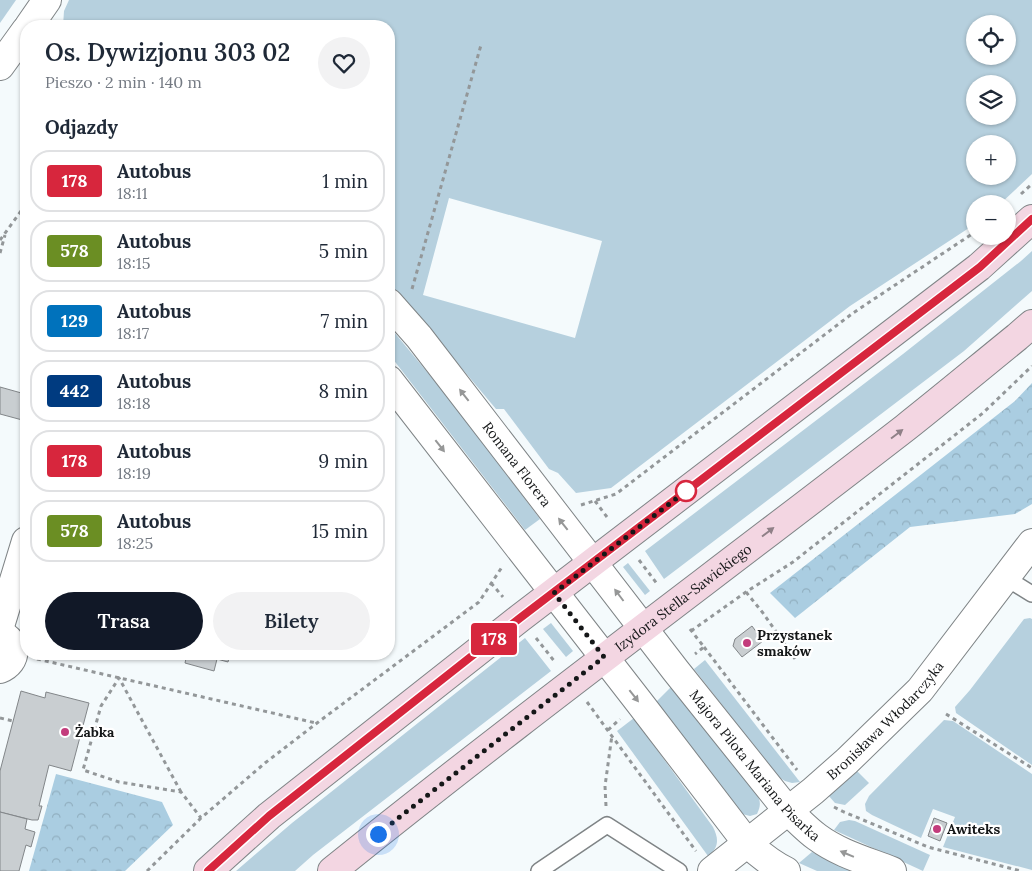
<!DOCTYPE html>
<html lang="pl">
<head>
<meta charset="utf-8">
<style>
  :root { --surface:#fff; --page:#f2f2f3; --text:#1f2937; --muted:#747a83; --line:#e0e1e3; --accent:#111827 }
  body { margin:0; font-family:Lora,serif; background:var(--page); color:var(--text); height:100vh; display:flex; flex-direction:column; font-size:19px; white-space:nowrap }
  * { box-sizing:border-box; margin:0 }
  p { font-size:16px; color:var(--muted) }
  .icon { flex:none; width:28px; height:28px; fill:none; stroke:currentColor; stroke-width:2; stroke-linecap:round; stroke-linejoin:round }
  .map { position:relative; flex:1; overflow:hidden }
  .details { position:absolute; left:20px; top:20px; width:375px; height:640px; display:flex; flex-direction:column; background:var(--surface); border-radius:20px; box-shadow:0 1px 4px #0004 }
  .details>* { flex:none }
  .badge { padding:0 10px; border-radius:4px; font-size:18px; line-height:32px }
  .fabs { position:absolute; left:966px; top:15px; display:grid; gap:10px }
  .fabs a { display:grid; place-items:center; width:50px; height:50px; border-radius:50%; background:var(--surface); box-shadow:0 1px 4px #0004; font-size:25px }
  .you { position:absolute; width:25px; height:25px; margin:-12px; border:4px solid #fff; border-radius:50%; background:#1a73e8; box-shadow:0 0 0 8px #1a73e833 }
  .map>.badge { position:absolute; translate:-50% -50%; box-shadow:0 0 0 2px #fff }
  h2 { padding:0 25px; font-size:19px; line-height:45px }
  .round { display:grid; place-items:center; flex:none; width:52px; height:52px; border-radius:26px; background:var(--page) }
  .overview { display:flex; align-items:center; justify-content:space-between; height:85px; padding:0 25px }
  h1 { font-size:24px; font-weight:600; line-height:38px }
  .button { display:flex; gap:10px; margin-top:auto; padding:10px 25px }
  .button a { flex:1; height:58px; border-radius:30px; background:var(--accent); color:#fff; font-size:20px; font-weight:600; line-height:58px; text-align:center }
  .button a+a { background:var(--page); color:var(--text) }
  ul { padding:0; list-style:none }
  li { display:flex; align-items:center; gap:15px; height:62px; margin:0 10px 8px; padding:0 15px; border:2px solid var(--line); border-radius:20px }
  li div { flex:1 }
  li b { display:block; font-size:19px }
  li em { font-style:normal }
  li .badge { min-width:55px; font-weight:700; text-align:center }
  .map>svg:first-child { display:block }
  .green { fill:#b6d0de; fill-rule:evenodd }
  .forest { fill:url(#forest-crowns) }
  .building { fill:#c9ced1; stroke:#828689 }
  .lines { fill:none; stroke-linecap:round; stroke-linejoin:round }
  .lane-casing { stroke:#7f8486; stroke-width:18 }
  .street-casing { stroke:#7f8486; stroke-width:30 }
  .secondary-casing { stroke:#7f8486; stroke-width:30 }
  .path { stroke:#939799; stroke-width:3; stroke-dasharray:4 4; stroke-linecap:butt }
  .lane { stroke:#fff; stroke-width:15 }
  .street { stroke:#fff; stroke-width:28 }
  .secondary { stroke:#f3d6e2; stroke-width:28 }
  .oneway { fill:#969797 }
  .oneway2 { fill:#8f8087 }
  .line-casing { stroke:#fff; stroke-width:11 }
  .line { stroke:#d7263d; stroke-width:8 }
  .walk { stroke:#151718; stroke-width:5; stroke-dasharray:0 9 }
  .stop-dot { fill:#fff; stroke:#d7263d; stroke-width:2.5 }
  .poi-dot { fill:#c33c7c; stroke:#fff; stroke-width:2 }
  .labels { text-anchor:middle; stroke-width:4.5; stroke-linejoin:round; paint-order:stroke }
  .street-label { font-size:14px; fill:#151718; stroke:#fff }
  .poi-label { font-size:14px; font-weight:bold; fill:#151718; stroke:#fff; text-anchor:start }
</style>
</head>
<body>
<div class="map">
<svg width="1032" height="871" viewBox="0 0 1032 871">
  <defs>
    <pattern id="forest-crowns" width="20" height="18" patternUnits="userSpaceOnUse" patternTransform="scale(1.25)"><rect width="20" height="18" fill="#aacde1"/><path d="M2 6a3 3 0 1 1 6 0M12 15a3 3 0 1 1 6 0" fill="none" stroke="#91afc0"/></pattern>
  </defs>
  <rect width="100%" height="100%" fill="#f4fafc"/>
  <g class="green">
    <polygon points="0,0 16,0 0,23"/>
    <path d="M69,0H1032V174L1000,204H975V224L850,306L611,488L576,493L558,473L549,469L504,409H496L401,296L389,283V26H63L64,11ZM975,24H1008V56H975ZM975,84H1008V116H975ZM975,144H1008V176H975ZM449,198L602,241L575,338L423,295Z"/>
    <polygon points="1032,251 1032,291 964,351 664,579 645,551 903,354 1021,261"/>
    <polygon points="389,326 452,402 540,519 525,530 389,354"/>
    <polygon points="628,563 650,591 645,595 623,567"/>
    <polygon points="1030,618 1032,619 1032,765 956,713 955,707 970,690 1024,619"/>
    <polygon points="551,623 573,651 566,657 543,629"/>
    <polygon points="525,638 551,671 313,855 295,871 236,871 292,823"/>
    <polygon points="705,660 800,782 792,783 785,781 780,778 775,773 694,669"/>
    <path d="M671,687L756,793C761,801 761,805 757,814L750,816L742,814L656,702Z"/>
    <path d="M634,718L713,827C719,839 719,848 708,856L617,731Z"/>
    <polygon points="944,720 953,721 1032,774 1032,870 943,847 955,817 933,809 921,838 872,815 866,811 865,804 869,796"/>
    <polygon points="855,769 869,783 845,805 835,803 828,795"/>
    <polygon points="849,820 855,821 930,855 923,871 834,830 840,822"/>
    <polygon points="812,852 851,871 817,871 799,863"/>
  </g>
  <g class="forest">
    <polygon points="1032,383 1032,504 1015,514 910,527 795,618 770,593 1015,401"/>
    <polygon points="56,774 162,802 173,825 125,871 29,871"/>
  </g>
  <g class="building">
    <polygon points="0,387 25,394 26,391 26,421 0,414"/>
    <polygon points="752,626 763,641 742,657 733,646 735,639"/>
    <polygon points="187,654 230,654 228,662 217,659 214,671 185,663"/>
    <polygon points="21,691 45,698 46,692 89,703 71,771 49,765 39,806 42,806 38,820 32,820 0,812 0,771"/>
    <polygon points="0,812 27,819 25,829 35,832 31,847 26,845 19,871 0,871"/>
    <polygon points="934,818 947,823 940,841 928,836"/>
  </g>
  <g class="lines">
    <g class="lane-casing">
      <g id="lane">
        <polyline points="1006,578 1032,594"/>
        <polyline points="539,871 607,825 679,871"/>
      </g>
    </g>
    <g class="street-casing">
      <g id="street">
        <polyline points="29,26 47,0"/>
        <polyline points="0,66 26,30"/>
        <path id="s1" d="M389,303L419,337L676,671L788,811C798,820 807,830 817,837C840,854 867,861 892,871"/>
        <path d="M389,380L639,702L747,843C759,854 771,864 786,871"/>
        <polyline points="0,626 26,541"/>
        <path d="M0,634C18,641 18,662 0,669"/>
        <path id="s2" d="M712,871L813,791L847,761L920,690L1032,543"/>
      </g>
    </g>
    <g class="secondary-casing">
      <g id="secondary">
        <polyline points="208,871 269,816 520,618 979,267 1032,219"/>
        <path id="s3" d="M332,871C520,719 714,576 905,428C943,398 980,367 1017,337L1032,324"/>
      </g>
    </g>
    <g class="path">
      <polyline points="1021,194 1032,184"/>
      <polyline points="0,240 26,204"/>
      <polyline points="0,253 5,235"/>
      <polyline points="412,289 481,45"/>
      <polyline points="595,501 607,517"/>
      <polyline points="581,505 616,494 853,313 975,232"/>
      <polyline points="639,560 658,585"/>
      <polyline points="491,583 503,597"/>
      <polyline points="746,592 763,613 795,659"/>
      <polyline points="690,629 704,647 695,654"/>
      <polyline points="691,631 746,592 793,562 983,413 1032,366"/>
      <polyline points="536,638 555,662"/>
      <polyline points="704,647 797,770"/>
      <polyline points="37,659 316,723"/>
      <polyline points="587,702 696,851"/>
      <polyline points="946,714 1032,768"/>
      <polyline points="0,718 13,721"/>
      <polyline points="608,730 620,719"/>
      <polyline points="181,792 119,678 101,706 83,770 119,782 181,792 201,818"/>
      <polyline points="606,806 605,786 612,735"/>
      <polyline points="834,807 844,812 928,847 1021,871"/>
      <polyline points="147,871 201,818 265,763 317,723 479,602 502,567"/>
    </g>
    <use href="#lane" class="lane"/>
    <use href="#street" class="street"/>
    <use href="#secondary" class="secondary"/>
  </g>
  <defs><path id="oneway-solid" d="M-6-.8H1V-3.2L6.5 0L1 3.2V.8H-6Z" transform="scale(1.25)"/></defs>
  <g class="oneway">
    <use href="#oneway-solid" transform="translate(464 395) rotate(-128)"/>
    <use href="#oneway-solid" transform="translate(440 446) rotate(52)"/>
    <use href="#oneway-solid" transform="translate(563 524) rotate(-128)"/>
    <use href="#oneway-solid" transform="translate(619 595) rotate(-127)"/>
    <use href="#oneway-solid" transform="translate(634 696) rotate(52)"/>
    <use href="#oneway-solid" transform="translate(847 854) rotate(-157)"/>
  </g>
  <g class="oneway2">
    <use href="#oneway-solid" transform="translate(897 434) rotate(-37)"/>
    <use href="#oneway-solid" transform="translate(768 532) rotate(-37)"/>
  </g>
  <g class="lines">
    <g class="line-casing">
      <polyline id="line" points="208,871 269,816 520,618 980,267 1032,219"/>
    </g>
    <use href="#line" class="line"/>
    <polyline class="walk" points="378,834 604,657 554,593 686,491"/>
  </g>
  <circle class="stop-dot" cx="686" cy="491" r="10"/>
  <g class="poi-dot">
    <circle cx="747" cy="643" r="5"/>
    <circle cx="65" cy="732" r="5"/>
    <circle cx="937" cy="829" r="5"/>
  </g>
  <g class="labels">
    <g class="street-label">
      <text dy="5" stroke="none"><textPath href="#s1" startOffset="206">Romana Florera</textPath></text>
      <text dy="5" stroke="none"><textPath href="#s3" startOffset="445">Izydora Stella-Sawickiego</textPath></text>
      <text dy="5" stroke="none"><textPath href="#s2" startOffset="230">Bronisława Włodarczyka</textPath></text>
      <text dy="5" stroke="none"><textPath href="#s1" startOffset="590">Majora Pilota Mariana Pisarka</textPath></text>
    </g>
    <g class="poi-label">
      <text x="757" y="640">Przystanek<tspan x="757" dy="16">smaków</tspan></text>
      <text x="75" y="737">Żabka</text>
      <text x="947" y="834">Awiteks</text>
    </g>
  </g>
</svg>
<div class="fabs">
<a><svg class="icon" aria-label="locate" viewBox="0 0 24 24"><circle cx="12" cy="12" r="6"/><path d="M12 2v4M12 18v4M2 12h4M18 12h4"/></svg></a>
<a><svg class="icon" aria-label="layers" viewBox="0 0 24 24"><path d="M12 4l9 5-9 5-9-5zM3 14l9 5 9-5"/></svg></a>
<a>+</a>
<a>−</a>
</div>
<div class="you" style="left:378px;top:834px"></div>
<b class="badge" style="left:494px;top:639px;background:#d7263d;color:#fff">178</b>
<section class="details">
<div class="overview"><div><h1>Os. Dywizjonu 303 02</h1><p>Pieszo · 2 min · 140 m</p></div><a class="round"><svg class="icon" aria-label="heart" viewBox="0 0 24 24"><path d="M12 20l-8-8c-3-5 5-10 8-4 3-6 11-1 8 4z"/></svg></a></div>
<h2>Odjazdy</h2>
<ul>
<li><span class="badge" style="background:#d7263d;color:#fff">178</span><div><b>Autobus</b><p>18:11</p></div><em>1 min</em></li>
<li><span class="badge" style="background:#6b8e23;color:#fff">578</span><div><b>Autobus</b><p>18:15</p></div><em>5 min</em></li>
<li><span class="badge" style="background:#0072bc;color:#fff">129</span><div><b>Autobus</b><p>18:17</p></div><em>7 min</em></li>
<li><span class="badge" style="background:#003b80;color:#fff">442</span><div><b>Autobus</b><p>18:18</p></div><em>8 min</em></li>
<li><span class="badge" style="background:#d7263d;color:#fff">178</span><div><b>Autobus</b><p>18:19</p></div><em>9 min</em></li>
<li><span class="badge" style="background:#6b8e23;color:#fff">578</span><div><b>Autobus</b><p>18:25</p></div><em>15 min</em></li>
</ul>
<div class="button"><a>Trasa</a><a>Bilety</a></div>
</section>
</div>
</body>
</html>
